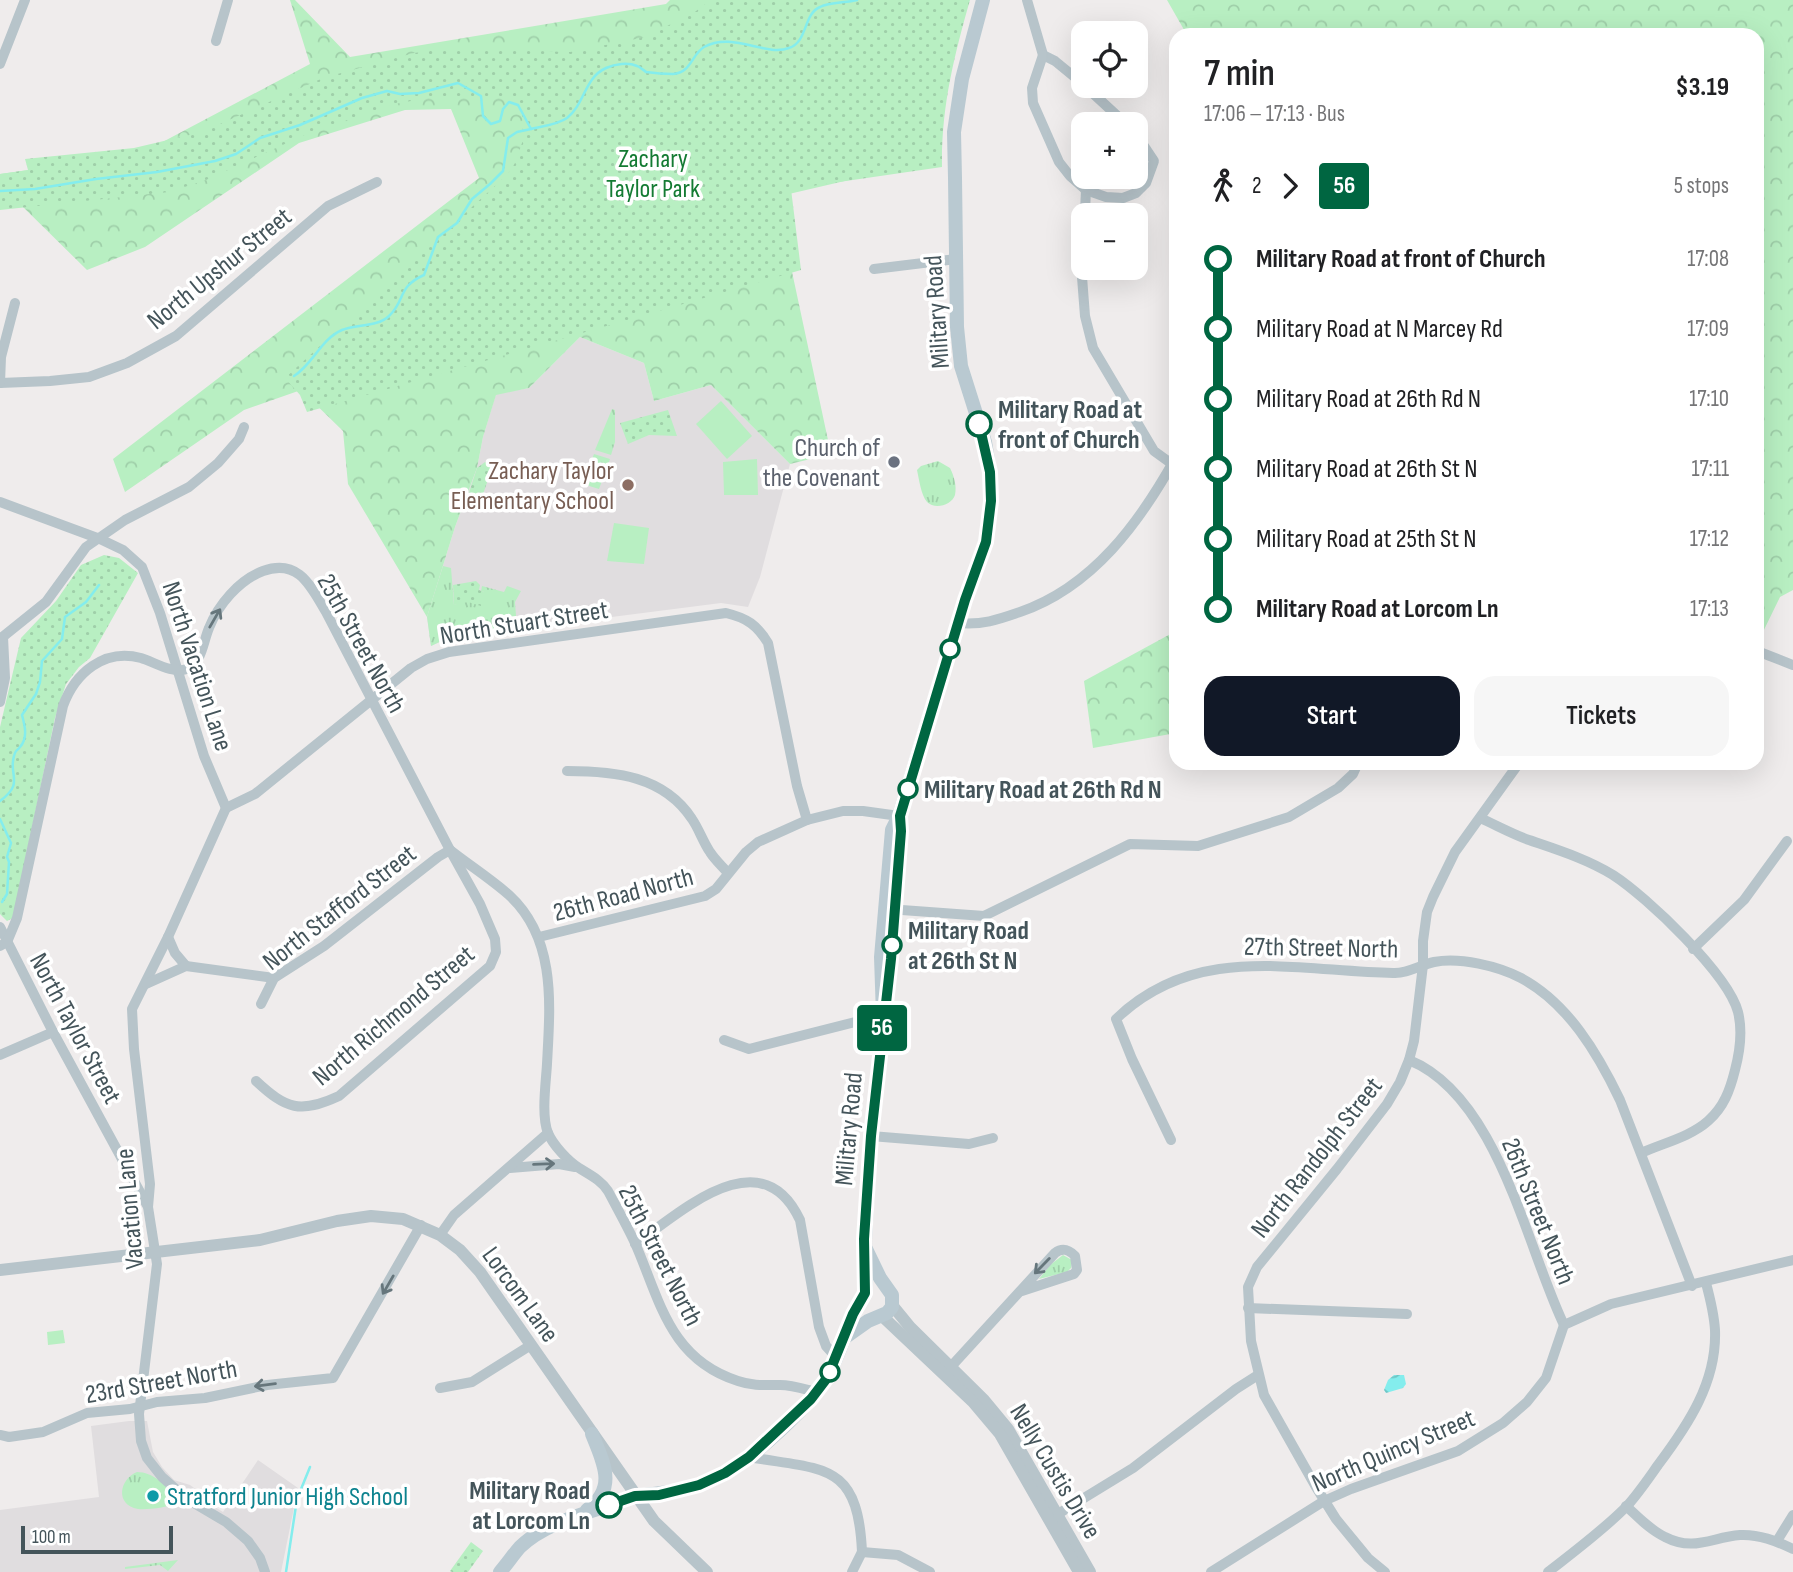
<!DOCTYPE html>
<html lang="en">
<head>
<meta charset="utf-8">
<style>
  :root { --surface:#fff; --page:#f6f6f6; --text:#202124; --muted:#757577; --accent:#111827 }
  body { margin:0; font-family:"Sofia Sans Condensed",sans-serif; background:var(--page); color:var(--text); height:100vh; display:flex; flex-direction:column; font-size:26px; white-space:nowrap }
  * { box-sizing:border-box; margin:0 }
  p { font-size:23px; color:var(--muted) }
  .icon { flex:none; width:38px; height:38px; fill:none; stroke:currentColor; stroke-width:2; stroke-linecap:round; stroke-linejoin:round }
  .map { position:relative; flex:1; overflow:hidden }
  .panel { position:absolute; left:1169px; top:28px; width:595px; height:742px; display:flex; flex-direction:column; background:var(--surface); border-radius:21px; box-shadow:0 7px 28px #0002 }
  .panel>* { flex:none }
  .badge { padding:0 14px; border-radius:5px; font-size:24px; line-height:46px }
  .tools { position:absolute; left:1071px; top:21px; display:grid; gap:14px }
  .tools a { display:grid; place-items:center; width:77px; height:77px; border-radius:14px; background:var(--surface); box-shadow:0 7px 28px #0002; font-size:35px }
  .scale { position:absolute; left:21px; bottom:18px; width:152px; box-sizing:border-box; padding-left:7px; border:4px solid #44545a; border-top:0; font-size:19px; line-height:24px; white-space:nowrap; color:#44545a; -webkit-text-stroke:5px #fff; paint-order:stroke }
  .map>.badge { position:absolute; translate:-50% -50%; box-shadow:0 0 0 4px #fff }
  .legs { display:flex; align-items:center; gap:10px; height:77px; padding:0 35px; font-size:23px }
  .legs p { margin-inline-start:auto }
  .headline { display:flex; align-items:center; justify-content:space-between; height:119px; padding:0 35px }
  h1 { font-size:38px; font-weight:600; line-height:52px }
  .button { display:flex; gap:14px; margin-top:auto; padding:14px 35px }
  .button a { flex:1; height:80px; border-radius:21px; background:var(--accent); color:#fff; font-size:28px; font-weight:600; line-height:80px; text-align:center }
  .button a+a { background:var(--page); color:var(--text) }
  ul { padding:0 35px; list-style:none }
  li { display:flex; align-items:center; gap:24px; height:70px; font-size:26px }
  li i { display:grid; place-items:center; width:10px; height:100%; margin:0 9px; background:currentColor }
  li i::after { content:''; width:18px; height:18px; margin:-9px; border:5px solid; border-radius:50%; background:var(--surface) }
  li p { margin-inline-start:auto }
  li:first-child i { background:linear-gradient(#0000 50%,currentColor 0) }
  li:last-child i { background:linear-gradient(currentColor 50%,#0000 0) }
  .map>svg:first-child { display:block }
  .education { fill:#e0dddf }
  .grass { fill:url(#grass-tufts) }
  .forest { fill:url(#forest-crowns) }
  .park { fill:url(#park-dots) }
  .pitch { fill:#b8efc2 }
  .water { fill:url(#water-waves) }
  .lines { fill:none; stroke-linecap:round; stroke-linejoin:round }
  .stream { stroke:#84eded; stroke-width:2.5 }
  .minor { stroke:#b7c4ca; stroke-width:10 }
  .tertiary { stroke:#b7c4ca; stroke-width:12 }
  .secondary { stroke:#b9c9d1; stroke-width:14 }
  .oneway { stroke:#66767c }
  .line-1-casing { stroke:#fff; stroke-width:16 }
  .line-1 { stroke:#006641; stroke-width:10 }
  .stop-1-dot { fill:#fff; stroke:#006641; stroke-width:3.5 }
  .worship-dot { fill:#6b7280; stroke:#fff; stroke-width:2.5 }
  .education-dot { fill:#8d6e63; stroke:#fff; stroke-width:2.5 }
  .culture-dot { fill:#0f9aa8; stroke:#fff; stroke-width:2.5 }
  .labels { text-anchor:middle; stroke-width:7; stroke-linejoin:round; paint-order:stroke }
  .park-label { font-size:26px; fill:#147b33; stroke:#fff }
  .street-label { font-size:26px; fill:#44545a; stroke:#fff }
  .stop-label { font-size:26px; font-weight:bold; fill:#44545a; stroke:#fff; text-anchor:start }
  .worship-label { font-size:26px; fill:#5b616d; stroke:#fff; text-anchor:end }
  .education-label { font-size:26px; fill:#785e54; stroke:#fff; text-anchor:end }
  .culture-label { font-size:26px; fill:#0d838f; stroke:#fff; text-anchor:start }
</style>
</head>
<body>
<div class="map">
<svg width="1793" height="1572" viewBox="0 0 1793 1572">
  <defs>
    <pattern id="grass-tufts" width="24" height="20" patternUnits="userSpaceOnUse" patternTransform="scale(1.75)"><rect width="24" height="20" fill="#b8efc2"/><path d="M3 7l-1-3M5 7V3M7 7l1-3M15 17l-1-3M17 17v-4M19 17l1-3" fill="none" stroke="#9fcfa9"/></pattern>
    <pattern id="forest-crowns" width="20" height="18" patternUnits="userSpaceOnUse" patternTransform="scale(1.75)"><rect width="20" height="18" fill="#b8efc2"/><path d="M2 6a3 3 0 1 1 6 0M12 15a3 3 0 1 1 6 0" fill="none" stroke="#9fcfa9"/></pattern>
    <pattern id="park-dots" width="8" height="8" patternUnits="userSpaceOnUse" patternTransform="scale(1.75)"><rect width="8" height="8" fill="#b8efc2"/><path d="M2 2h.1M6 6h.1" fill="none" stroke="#9fcfa9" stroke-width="1.8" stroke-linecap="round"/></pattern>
    <pattern id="water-waves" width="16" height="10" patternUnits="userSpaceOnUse" patternTransform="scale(1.75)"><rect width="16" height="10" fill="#84eded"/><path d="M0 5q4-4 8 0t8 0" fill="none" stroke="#6ec3c3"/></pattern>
  </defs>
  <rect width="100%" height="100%" fill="#efecec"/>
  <g class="education">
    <polygon points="580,337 644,363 654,401 711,385 790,464 760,577 748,607 721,603 448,638 431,646 427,617 455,527 477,468 483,437 496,394 529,388"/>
    <polygon points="129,1421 147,1421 153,1452 162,1467 174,1480 190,1485 201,1493 207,1502 223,1512 258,1460 298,1488 281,1572 0,1572 0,1510 99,1497 91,1426"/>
  </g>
  <g class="grass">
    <polygon points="612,409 615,410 615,442 611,455 595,450"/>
    <polygon points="594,454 610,459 599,489 586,485 587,479 585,478"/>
    <path d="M938,461L950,468C954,476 957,486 955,495C952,505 935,510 927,502C921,495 919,479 917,470L921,466Z"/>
    <polygon points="443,566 451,568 454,605 484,592 481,591 482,586 504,592 507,586 521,591 515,602 517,629 448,638 431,646 427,617"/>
    <polygon points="1063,1255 1072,1260 1071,1268 1067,1272 1039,1279 1050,1265"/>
    <path d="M137,1472C153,1472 165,1485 177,1495L178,1503C168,1507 149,1510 138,1509C115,1505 119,1479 137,1472Z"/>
    <polygon points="178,1560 168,1571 160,1565 125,1569 125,1567"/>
  </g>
  <g class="forest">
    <polygon points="290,0 295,0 350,57 666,4 670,0 966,0 922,163 776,197 831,454 790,464 711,385 654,401 644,363 580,337 529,388 496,395 483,437 477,468 455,527 427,617 348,484 343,431 301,390 244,410 125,492 113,459 479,178 451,109 405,110 299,143 145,247 87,270 19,203 0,205 0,174 138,155 310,64"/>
    <polygon points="1167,0 1793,0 1793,590 1780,597 1760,638 1757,637 1757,35 1187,35"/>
    <polygon points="1176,631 1176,733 1093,748 1084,681"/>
  </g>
  <g class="park">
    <path d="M711,0H970C954,56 941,108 942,167L791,189L801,270L307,412L300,395L285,378L508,174L515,163L522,143L523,124L522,114L515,102L504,96H437L395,104L311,132L206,180L169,192L0,210V174L28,170L25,159L134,148L202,132L323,78L414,53L453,48L570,52L646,37L696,11Z"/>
    <polygon points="668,410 677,436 649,435 628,444 620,423"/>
    <polygon points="485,462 493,465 479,506 466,502 477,468"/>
    <polygon points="104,555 119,558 138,573 90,658 79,667 66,684 55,718 13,918 7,921 0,914 0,727 21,638 56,601 81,565"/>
    <polygon points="476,581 480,585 479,590 484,592 481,606 468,602 454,605 453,585"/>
    <polygon points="471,1542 483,1551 468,1572 452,1572 450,1571"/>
  </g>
  <g class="pitch">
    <polygon points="721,401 752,436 727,459 696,424"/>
    <polygon points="757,459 758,495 724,495 723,462"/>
    <polygon points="614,523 649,528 644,564 607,561"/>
    <polygon points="63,1330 65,1343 48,1345 47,1332"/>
  </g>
  <polygon class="water" points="1394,1375 1404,1375 1406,1384 1403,1388 1386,1393 1384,1390 1388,1380"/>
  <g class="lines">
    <g class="stream">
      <path d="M0,191L35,189L96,179L157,172L215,161L236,154L260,138L300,125L362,98L387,91L400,94L419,93L458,83L481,96L483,116L491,124L500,121L503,109L509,102L518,105L531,129C542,126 557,125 567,118C585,104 584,78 606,68C615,64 628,62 637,66C638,66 645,71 646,72C653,73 666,74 673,74C691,73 692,54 704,47C733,31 765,57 789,48C808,42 803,14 820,7C830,2 846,3 857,0"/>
      <path d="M294,376C313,364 321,339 342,330C356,324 378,327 389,316C406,300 397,287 424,275L438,237L457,223L472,199L490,184L503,171L508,138L517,132L531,129"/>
      <path d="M0,801C25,783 8,775 14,756C16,749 15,753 20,747C28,738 25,726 22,715L36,694L40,682L42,661L62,639L65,617L86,602L99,585"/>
      <polyline points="0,819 11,843 7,857 9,862 7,894 2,902"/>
      <polyline points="286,1572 297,1499 310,1467"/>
    </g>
    <g class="minor">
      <polyline points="1027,0 1043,55 1055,61 1083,84"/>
      <polyline points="216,41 228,0"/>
      <polyline points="1043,55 1032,88 1033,103 1059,162 1070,176 1086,190 1106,197 1123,198 1136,193 1146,183 1154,161 1136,134"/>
      <polyline points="0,64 25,0"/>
      <polyline points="1085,86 1126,124"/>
      <polyline points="1086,190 1082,277 1085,316 1093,348 1154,451 1172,464"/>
      <polyline points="874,269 956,259"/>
      <polyline points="0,383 50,381 89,377 127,363 176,336 328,206 377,182"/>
      <polyline points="0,383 1,357 15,303"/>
      <polyline points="0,502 100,539 123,550 142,567 160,613 204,756 226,808"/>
      <path d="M958,623C983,625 997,620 1020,612C1093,587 1140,522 1176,457"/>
      <polyline points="0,639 46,602 86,547 125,520 189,487 218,463 239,439 244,427"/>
      <polyline points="1757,651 1793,665"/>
      <polyline points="0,702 5,678 3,637"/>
      <path d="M567,771C615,771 664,776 692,819C699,829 703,842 710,852C715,860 722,866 728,873"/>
      <polyline points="226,808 168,937 132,1009 134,1049 150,1184 148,1207 157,1264 139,1414 141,1441 147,1458 162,1477 187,1499 226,1522 248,1541 260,1558 265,1572"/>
      <path d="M226,808L255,794L411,668L427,659L449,652L726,613C747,618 757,625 768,643L797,786L807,820"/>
      <path d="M1480,818C1496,825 1512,834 1529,840C1558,850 1587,859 1613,875C1647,897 1728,974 1738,1012C1743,1032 1740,1051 1735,1070C1730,1090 1724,1107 1708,1121C1690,1137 1663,1143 1641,1153"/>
      <polyline points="888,909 984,916 1130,844 1198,846 1289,817 1338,788 1353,774 1358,763"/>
      <polyline points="0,927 53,1032 147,1205"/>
      <polyline points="168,937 175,953 186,966"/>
      <polyline points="539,937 705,896 716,889 746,852 758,842 807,820 843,811 863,811 899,816"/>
      <path d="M0,946L7,942L17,918L63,706C75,673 104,648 141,658C154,662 172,674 187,669C202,663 203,642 209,628C218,605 239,580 263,571C299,558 311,587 326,612L450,850L480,904L495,939L496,952L490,966L339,1096C300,1114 286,1109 256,1081"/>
      <polyline points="1693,949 1744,900 1787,841"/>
      <polyline points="146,984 186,966 274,978"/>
      <path d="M261,1004L274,978L324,946L438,857L450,850C469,865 491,879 509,895C557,939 550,1006 547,1064C546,1082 541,1116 548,1133C553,1145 568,1161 579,1168C590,1175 601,1180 608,1191C617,1208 627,1226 635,1243C660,1300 669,1359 738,1381C752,1386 766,1385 780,1385C792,1385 804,1389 816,1392"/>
      <polyline points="724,1040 749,1049 883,1015"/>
      <polyline points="0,1055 53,1032"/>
      <path d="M1409,1060C1498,1096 1526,1246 1564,1325"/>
      <polyline points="871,1136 969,1144 993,1138"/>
      <path d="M1171,1140L1132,1059L1116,1019C1196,942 1295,971 1393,973C1407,974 1420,965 1434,962C1460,957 1498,966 1521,978C1568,1003 1598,1054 1620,1100L1692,1286"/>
      <polyline points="510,1168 559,1164 575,1167"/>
      <polyline points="440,1235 454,1215 548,1133"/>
      <path d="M635,1244C681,1212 761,1137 800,1220L819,1327L826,1346L837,1358"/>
      <polyline points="1248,1308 1407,1314"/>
      <path d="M947,1371L1055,1253C1063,1247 1069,1250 1075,1256L1077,1270L1074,1274L1022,1291"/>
      <polyline points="440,1388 472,1382 531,1345"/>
      <polyline points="0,1435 9,1437 43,1432 87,1413 130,1409 157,1402 205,1398 267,1385 333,1378 421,1225"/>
      <path d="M749,1457C823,1470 858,1461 862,1552"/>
      <path d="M1626,1506C1638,1517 1650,1530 1665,1537C1694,1552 1712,1537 1740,1535C1759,1534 1776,1541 1793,1549"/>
      <polyline points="1053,1517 1133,1468 1236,1389 1258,1375"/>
      <polyline points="1777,1541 1793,1515"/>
      <polyline points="862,1552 898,1555 930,1572"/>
      <polyline points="852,1572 862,1552"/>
      <polyline points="1211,1572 1324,1501 1351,1489 1458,1451 1503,1423 1527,1402 1546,1378 1564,1325 1611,1304 1793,1260"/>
      <polyline points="1385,1572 1368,1558 1336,1519 1316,1487 1264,1395 1251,1341 1248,1287 1257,1267 1337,1169 1387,1104 1400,1082 1409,1060 1414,1041 1423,965 1423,941 1427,912 1433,897 1455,852 1519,763"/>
      <path d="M1548,1572C1575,1551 1602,1531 1626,1507C1638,1494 1648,1479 1658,1465C1688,1425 1717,1382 1715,1330C1714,1313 1710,1298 1706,1283"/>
    </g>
    <g class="tertiary">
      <polyline points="0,1270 260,1240 337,1221 371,1216 403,1219 440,1235 460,1250 480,1272 654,1521 707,1572"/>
      <polyline points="892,1305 910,1327 984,1400 1008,1429 1090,1572"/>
      <polyline points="881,1315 973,1402 1000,1434 1079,1572"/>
    </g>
    <g class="secondary">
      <polyline points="889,975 901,831 900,818"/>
      <polyline points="883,1015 881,957 892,830 899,816 965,600 986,542 991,501 990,472 985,442 961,366 957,327 955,178 954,132 962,79 983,0"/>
      <polyline points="866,1290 865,1239 871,1136 885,1006"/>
      <polyline points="844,1338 868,1321 887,1313 892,1307 892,1295 880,1278 866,1249"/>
      <path d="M587,1510C618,1488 603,1462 592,1434"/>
      <path d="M500,1572C507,1564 513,1555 520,1547C542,1526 573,1517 601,1508C612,1504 625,1498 637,1496C670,1492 693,1490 724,1474C754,1457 811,1406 828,1375C843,1349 848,1318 865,1293"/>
    </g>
  </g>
  <defs><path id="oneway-shaft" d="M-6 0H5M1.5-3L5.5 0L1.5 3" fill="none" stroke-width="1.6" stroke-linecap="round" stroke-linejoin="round" transform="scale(1.75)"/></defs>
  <g class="oneway">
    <use href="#oneway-shaft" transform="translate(215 618) rotate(-60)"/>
    <use href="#oneway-shaft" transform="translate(544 1164) rotate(-2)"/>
    <use href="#oneway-shaft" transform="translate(1042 1266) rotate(134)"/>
    <use href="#oneway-shaft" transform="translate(388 1285) rotate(120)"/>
    <use href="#oneway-shaft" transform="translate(265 1385) rotate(173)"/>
  </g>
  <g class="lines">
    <g class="line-1-casing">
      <polyline id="line-1" points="609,1505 635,1496 659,1495 699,1485 725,1473 749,1457 811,1399 827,1378 853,1314 865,1293 864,1239 871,1136 891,959 901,831 900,816 965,600 986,542 991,501 990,472 979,424"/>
    </g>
    <use href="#line-1" class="line-1"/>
  </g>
  <g class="stop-1-dot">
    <circle cx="979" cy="424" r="12"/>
    <circle cx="950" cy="649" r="9"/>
    <circle cx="908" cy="789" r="9"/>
    <circle cx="892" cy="945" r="9"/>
    <circle cx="830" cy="1372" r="9"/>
    <circle cx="609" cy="1505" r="12"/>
  </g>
  <circle class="worship-dot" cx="894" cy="462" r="7"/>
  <circle class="education-dot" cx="628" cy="485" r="7"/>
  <circle class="culture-dot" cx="153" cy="1496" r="7"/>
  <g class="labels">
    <g class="park-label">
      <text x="653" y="167">Zachary<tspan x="653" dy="30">Taylor Park</tspan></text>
    </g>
    <g class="street-label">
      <text transform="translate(219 268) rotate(-39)" y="9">North Upshur Street</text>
      <text transform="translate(936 312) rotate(-94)" y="9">Military Road</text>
      <text transform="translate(524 622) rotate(-9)" y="9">North Stuart Street</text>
      <text transform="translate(362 643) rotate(61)" y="9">25th Street North</text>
      <text transform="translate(198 666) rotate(72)" y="9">North Vacation Lane</text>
      <text transform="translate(623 894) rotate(-15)" y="9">26th Road North</text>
      <text transform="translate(339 907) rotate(-38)" y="9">North Stafford Street</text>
      <text transform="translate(1321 947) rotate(1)" y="9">27th Street North</text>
      <text transform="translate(393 1015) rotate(-40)" y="9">North Richmond Street</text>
      <text transform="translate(76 1028) rotate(62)" y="9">North Taylor Street</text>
      <text transform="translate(848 1129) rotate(-85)" y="9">Military Road</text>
      <text transform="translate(1316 1157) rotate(-52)" y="9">North Randolph Street</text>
      <text transform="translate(129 1209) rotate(-95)" y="9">Vacation Lane</text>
      <text transform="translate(1539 1211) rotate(68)" y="9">26th Street North</text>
      <text transform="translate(661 1255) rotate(63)" y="9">25th Street North</text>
      <text transform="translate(521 1294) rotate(54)" y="9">Lorcom Lane</text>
      <text transform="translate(161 1381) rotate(-10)" y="9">23rd Street North</text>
      <text transform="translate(1393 1450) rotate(-23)" y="9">North Quincy Street</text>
      <text transform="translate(1056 1471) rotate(59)" y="9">Nelly Custis Drive</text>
    </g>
    <g class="stop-label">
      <text x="998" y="418">Military Road at<tspan x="998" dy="30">front of Church</tspan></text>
      <text x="924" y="798">Military Road at 26th Rd N</text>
      <text x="908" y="939">Military Road<tspan x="908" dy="30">at 26th St N</tspan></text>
      <text x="590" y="1499" text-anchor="end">Military Road<tspan x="590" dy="30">at Lorcom Ln</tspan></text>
    </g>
    <g class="worship-label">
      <text x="880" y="456">Church of<tspan x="880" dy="30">the Covenant</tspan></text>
    </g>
    <g class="education-label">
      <text x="614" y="479">Zachary Taylor<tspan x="614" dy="30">Elementary School</tspan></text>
    </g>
    <g class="culture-label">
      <text x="167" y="1505">Stratford Junior High School</text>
    </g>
  </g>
</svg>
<div class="tools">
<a><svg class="icon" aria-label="locate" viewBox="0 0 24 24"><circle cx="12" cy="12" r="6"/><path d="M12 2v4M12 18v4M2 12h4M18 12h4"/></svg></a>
<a>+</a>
<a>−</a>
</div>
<div class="scale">100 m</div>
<b class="badge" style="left:882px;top:1028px;background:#006641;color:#fff">56</b>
<section class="panel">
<div class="headline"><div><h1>7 min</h1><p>17:06 – 17:13 · Bus</p></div><b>$3.19</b></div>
<div class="legs"><svg class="icon" aria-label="walk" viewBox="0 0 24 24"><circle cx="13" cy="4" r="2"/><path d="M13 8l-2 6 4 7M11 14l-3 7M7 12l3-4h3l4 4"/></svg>2<svg class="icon" aria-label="forward" viewBox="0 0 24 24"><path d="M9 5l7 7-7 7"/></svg><b class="badge" style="background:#006641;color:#fff">56</b><p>5 stops</p></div>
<ul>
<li><i style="color:#006641"></i><b>Military Road at front of Church</b><p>17:08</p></li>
<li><i style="color:#006641"></i><span>Military Road at N Marcey Rd</span><p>17:09</p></li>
<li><i style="color:#006641"></i><span>Military Road at 26th Rd N</span><p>17:10</p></li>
<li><i style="color:#006641"></i><span>Military Road at 26th St N</span><p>17:11</p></li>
<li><i style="color:#006641"></i><span>Military Road at 25th St N</span><p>17:12</p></li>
<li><i style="color:#006641"></i><b>Military Road at Lorcom Ln</b><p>17:13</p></li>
</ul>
<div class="button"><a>Start</a><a>Tickets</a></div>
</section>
</div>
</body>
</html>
